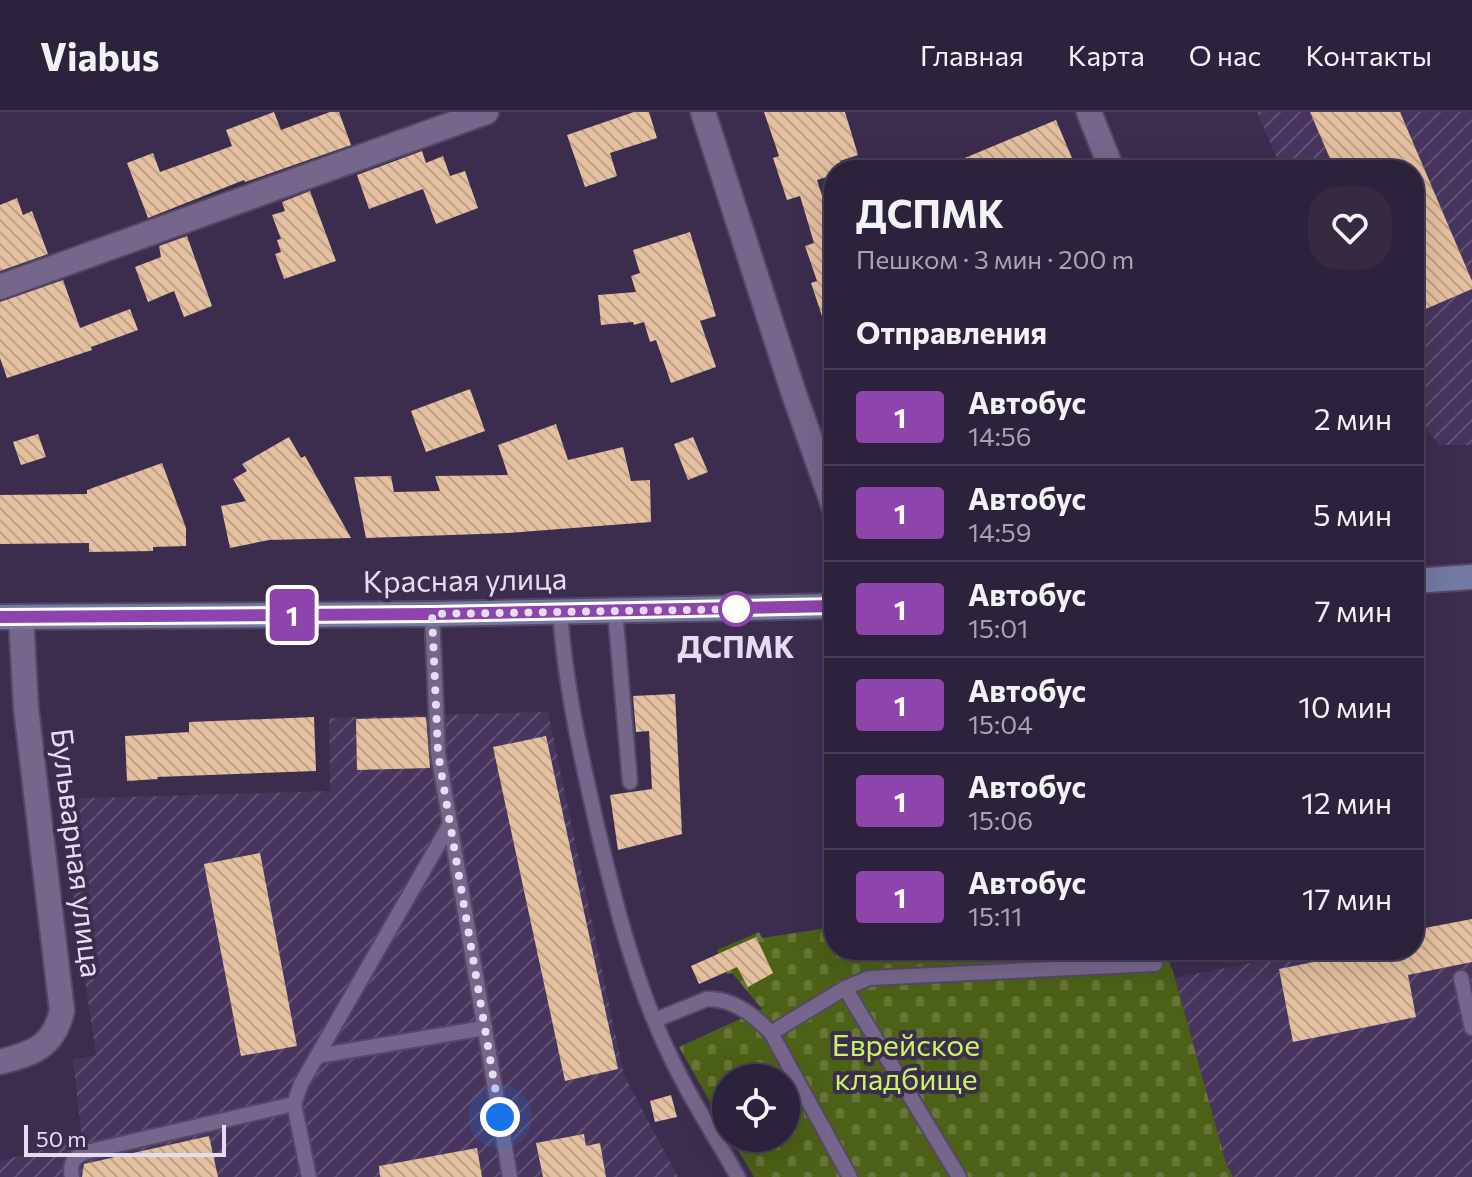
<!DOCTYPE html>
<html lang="ru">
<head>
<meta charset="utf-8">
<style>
  :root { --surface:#2d223b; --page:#352a42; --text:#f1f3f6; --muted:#a7a4af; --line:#483f55 }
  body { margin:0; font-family:Commissioner,sans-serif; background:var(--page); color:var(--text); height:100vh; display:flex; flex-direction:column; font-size:30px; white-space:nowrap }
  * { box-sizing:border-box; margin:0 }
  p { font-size:26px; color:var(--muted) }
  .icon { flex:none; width:44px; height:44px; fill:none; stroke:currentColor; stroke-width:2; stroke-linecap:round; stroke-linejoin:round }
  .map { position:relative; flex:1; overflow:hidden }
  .sheet { position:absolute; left:824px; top:48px; width:600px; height:800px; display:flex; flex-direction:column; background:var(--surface); border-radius:32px; box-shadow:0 8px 32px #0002,0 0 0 2px var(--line) }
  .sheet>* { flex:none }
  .badge { padding:0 16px; border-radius:6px; font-size:28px; line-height:52px }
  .buttons { position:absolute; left:712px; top:952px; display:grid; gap:16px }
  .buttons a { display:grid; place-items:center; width:88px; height:88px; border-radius:50%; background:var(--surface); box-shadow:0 8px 32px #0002,0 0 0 2px var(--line); font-size:40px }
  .scale { position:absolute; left:24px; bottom:20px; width:202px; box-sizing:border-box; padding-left:8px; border:4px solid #e4dcf1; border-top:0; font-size:22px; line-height:28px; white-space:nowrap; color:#e4dcf1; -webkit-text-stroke:6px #3c2d4f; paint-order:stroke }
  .you { position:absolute; width:40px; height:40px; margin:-20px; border:6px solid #fff; border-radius:50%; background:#1a73e8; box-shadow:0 0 0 12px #1a73e833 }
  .map>.badge { position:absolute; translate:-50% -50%; box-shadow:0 0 0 4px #fff }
  h2 { padding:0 32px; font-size:30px; line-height:72px }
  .round { display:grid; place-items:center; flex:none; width:84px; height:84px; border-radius:32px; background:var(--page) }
  .head { display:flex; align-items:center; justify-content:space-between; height:136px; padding:0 32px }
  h1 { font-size:38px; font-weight:700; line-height:60px }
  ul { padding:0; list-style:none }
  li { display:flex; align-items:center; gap:24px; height:96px; padding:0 32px; border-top:2px solid var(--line) }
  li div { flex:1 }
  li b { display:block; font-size:30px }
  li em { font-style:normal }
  li .badge { min-width:88px; font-weight:700; text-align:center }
  header { display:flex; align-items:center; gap:48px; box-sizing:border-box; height:112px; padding:0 40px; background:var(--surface); border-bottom:2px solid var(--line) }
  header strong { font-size:38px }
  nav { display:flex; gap:44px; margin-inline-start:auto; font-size:28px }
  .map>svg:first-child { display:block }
  .industrial { fill:url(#industrial-furrows) }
  .cemetery { fill:url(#cemetery-stones) }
  .building { fill:url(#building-back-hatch) }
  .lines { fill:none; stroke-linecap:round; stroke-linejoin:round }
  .lane-casing { stroke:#554865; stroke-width:18 }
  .street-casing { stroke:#554865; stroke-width:28 }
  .secondary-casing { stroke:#554865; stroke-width:28 }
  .lane { stroke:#76668c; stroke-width:14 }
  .street { stroke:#76668c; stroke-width:24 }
  .secondary { stroke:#727aa3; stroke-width:24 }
  .line-casing { stroke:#fff; stroke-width:18 }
  .line { stroke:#8e44ad; stroke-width:12 }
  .walk { stroke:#e4dcf1; stroke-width:8; stroke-dasharray:0 14.4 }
  .stop-dot { fill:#fff; stroke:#8e44ad; stroke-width:4 }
  .labels { text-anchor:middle; stroke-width:8; stroke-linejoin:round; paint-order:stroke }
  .street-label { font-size:30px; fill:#e4dcf1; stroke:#3c2d4f }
  .stop-label { font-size:30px; font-weight:bold; fill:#e4dcf1; stroke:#3c2d4f }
  .park-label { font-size:30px; fill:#c8f362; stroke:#3c2d4f }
</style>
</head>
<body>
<header>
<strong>Viabus</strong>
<nav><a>Главная</a><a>Карта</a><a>О нас</a><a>Контакты</a></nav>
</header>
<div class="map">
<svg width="1472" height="1065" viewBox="0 0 1472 1065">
  <defs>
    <pattern id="industrial-furrows" width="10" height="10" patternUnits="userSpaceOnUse" patternTransform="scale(2)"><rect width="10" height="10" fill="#47355d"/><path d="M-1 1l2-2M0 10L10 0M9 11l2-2" fill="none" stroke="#615275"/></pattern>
    <pattern id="cemetery-stones" width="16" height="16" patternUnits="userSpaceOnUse" patternTransform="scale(2)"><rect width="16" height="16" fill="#4c6016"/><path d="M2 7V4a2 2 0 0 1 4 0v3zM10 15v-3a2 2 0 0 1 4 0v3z" fill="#667638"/></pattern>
    <pattern id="building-back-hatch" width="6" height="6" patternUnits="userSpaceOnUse" patternTransform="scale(2)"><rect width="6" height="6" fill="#e4c09f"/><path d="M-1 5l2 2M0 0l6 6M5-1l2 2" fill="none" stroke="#bca089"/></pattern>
  </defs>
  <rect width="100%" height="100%" fill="#3c2d4f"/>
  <g class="industrial">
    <polygon points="1257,0 1472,0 1472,333 1439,333 1414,300 1414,58 1282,58"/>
    <polygon points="548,600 624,963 678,1065 0,1065 0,1049 82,1027 73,948 96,943 59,687 330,679 329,606"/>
    <polygon points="1472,807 1472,1065 1233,1065 1226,1051 1175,866 1315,838 1414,838"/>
  </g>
  <polygon class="cemetery" points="834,815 834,838 1165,838 1175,866 1226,1051 1233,1065 754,1065 731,1026 786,1026 786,966 726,966 726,1018 679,935 762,897 732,861 727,862 717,838 759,820 762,826"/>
  <g class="building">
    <polygon points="274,0 281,18 330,0 339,0 351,33 271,61 245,70 244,68 148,106 127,51 153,41 160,60 232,34 226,18"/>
    <polygon points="634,0 649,0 657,26 610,41 617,64 585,75 567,23"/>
    <polygon points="764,0 845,0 858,43 840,49 843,57 834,58 833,63 817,68 834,120 834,228 830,228 811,171 817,169 805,134 814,131 800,84 787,88 773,46 779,44"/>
    <polygon points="1310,0 1400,0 1472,169 1472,177 1414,202 1414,58 1335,58"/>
    <polygon points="1056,8 1077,58 936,58"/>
    <polygon points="422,39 426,51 443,44 450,64 465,59 478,96 436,112 423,77 369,97 357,63"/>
    <polygon points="310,79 336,149 284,167 275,142 281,140 277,128 281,127 272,103 285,99 282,90"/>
    <polygon points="17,86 23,103 32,99 48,142 0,159 0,93"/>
    <polygon points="690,120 716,204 700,209 716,255 671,271 656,228 650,230 644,210 634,213 633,210 601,213 598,183 636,180 631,164 640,161 633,138"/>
    <polygon points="187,124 212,194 184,205 174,179 148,190 135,155 161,145 159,134"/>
    <polygon points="63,168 80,216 130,197 138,218 91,235 92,238 7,266 0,246 0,190"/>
    <polygon points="470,277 485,319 426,340 411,299"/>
    <polygon points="556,312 568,348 623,335 631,369 650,368 651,410 508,421 366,426 354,365 391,364 394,380 440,379 435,364 508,363 498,333"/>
    <polygon points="38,322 46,345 21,353 13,330"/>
    <polygon points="289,325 301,346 305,344 351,426 269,428 230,436 221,394 246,389 233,367 247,359 242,352"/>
    <polygon points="693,325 708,360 688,368 674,332"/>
    <polygon points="162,351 186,416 186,434 153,435 153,439 89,440 89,431 0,432 0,383 87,382 87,378"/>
    <polygon points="675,582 682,722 618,738 610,683 652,677 649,619 636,620 633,584"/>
    <polygon points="314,605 316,659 157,665 158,667 127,669 125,624 189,620 189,610"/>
    <polygon points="426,605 430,656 357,658 356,607"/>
    <polygon points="546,624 618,957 565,969 493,635"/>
    <polygon points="260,741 297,934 241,944 204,752"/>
    <polygon points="1472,807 1472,850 1408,863 1416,905 1293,930 1279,857 1373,838 1414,838 1414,818"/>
    <polygon points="756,825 773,861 748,875 737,855 699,872 691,854"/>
    <polygon points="671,983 677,1005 655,1010 650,989"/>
    <polygon points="584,1022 586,1034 600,1031 606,1065 543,1065 536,1031"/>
    <polygon points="209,1024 218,1065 82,1065 84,1052"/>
    <polygon points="477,1036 482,1065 380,1065 379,1054"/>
  </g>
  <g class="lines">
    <g class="lane-casing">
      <g id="lane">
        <polyline points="615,498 630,670"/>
        <path d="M560,500C565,571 580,640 596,710C615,791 635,873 672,948C691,988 716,1026 738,1065"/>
        <polyline points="432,502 438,641 510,1065"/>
        <polyline points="1461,866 1472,916"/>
        <polyline points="845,876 959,1065"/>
        <path d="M655,908L707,887C732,886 755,904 771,921L845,876L869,866L1155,852"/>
        <polyline points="771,921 850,1065"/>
        <polyline points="317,944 485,916"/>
        <path d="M72,1065C69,1051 74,1045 86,1040L294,992"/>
        <polyline points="309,1065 294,992 301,972 450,712"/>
      </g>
    </g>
    <g class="street-casing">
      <g id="street">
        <polyline points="703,0 792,276 834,395"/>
        <polyline points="1089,0 1112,58"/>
        <polyline points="0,175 486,0"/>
        <path d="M0,950C34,941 53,935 62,899L26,596L21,505"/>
      </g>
    </g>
    <g class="secondary-casing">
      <g id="secondary">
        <polyline points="1414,469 1472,465"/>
        <polyline points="0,505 432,502 834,494"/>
      </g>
    </g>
    <use href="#lane" class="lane"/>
    <use href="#street" class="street"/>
    <use href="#secondary" class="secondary"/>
  </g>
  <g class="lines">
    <g class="line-casing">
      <polyline id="line" points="0,505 432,502 834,494"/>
    </g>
    <use href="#line" class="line"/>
    <polyline class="walk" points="500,1005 438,641 432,502 743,497 736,497"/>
  </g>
  <circle class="stop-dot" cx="736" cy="497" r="16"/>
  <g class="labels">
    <g class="street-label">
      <text transform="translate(465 469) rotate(-1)" y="10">Красная улица</text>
      <text transform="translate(76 741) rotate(83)" y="10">Бульварная улица</text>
    </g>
    <g class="stop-label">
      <text x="736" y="546">ДСПМК</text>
    </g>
    <g class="park-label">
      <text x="906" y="944">Еврейское<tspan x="906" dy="34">кладбище</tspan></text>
    </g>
  </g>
</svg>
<div class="buttons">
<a><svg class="icon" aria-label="locate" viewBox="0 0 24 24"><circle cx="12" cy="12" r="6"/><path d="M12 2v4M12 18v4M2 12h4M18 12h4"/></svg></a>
</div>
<div class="scale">50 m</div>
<div class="you" style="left:500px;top:1005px"></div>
<b class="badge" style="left:292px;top:503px;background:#8e44ad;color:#fff">1</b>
<section class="sheet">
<div class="head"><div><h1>ДСПМК</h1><p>Пешком · 3 мин · 200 m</p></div><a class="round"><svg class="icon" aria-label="heart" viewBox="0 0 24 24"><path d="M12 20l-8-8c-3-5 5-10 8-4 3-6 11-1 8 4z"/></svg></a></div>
<h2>Отправления</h2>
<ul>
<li><span class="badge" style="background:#8e44ad;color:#fff">1</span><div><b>Автобус</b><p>14:56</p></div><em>2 мин</em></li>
<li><span class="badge" style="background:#8e44ad;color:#fff">1</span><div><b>Автобус</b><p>14:59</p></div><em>5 мин</em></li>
<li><span class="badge" style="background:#8e44ad;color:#fff">1</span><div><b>Автобус</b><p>15:01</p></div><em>7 мин</em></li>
<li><span class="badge" style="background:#8e44ad;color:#fff">1</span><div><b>Автобус</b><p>15:04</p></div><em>10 мин</em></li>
<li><span class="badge" style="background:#8e44ad;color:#fff">1</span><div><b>Автобус</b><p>15:06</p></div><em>12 мин</em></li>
<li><span class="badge" style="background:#8e44ad;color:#fff">1</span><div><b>Автобус</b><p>15:11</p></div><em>17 мин</em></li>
</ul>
</section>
</div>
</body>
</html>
